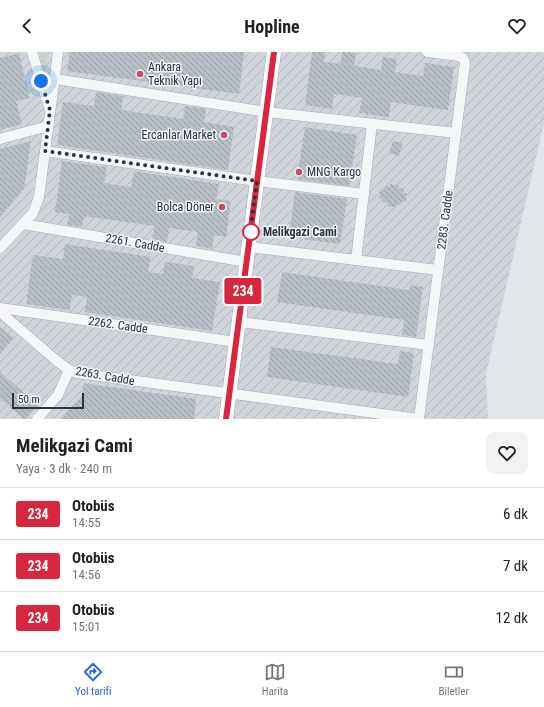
<!DOCTYPE html>
<html lang="tr">
<head>
<meta charset="utf-8">
<style>
  :root { --surface:#fff; --page:#f2f2f2; --text:#222; --muted:#767676; --line:#e0e0e0; --accent:#2563eb }
  body { margin:0; font-family:"Roboto Condensed",sans-serif; background:var(--page); color:var(--text); height:100vh; display:flex; flex-direction:column; font-size:15px; white-space:nowrap }
  * { box-sizing:border-box; margin:0 }
  p { font-size:13px; color:var(--muted) }
  .icon { flex:none; width:22px; height:22px; fill:none; stroke:currentColor; stroke-width:2; stroke-linecap:round; stroke-linejoin:round }
  .map { position:relative; height:367px; overflow:hidden }
  .panel { display:flex; flex-direction:column; background:var(--surface); flex:1 }
  .panel>* { flex:none }
  .badge { padding:0 8px; border-radius:3px; font-size:14px; line-height:26px }
  .scale { position:absolute; left:12px; bottom:10px; width:72px; box-sizing:border-box; padding-left:4px; border:2px solid #2a3441; border-top:0; font-size:11px; line-height:14px; white-space:nowrap; color:#2a3441; -webkit-text-stroke:3px #f1f4f7; paint-order:stroke }
  .you { position:absolute; width:20px; height:20px; margin:-10px; border:3px solid #fff; border-radius:50%; background:#1a73e8; box-shadow:0 0 0 6px #1a73e833 }
  .map>.badge { position:absolute; translate:-50% -50%; box-shadow:0 0 0 2px #fff }
  .round { display:grid; place-items:center; flex:none; width:42px; height:42px; border-radius:8px; background:var(--page) }
  .overview { display:flex; align-items:center; justify-content:space-between; height:68px; padding:0 16px }
  h1 { font-size:19px; font-weight:700; line-height:30px }
  ul { padding:0; list-style:none }
  li { display:flex; align-items:center; gap:12px; height:52px; padding:0 16px; border-top:1px solid var(--line) }
  li div { flex:1 }
  li b { display:block; font-size:15px }
  li em { font-style:normal }
  li .badge { min-width:44px; font-weight:700; text-align:center }
  header { display:flex; justify-content:space-between; align-items:center; height:52px; padding:0 16px; background:var(--surface); font-size:18px; font-weight:700 }
  .tabs { display:flex; justify-content:space-around; align-items:center; height:56px; border-top:1px solid var(--line); background:var(--surface); font-size:11px; color:var(--muted) }
  .tabs a { display:grid; justify-items:center; gap:2px }
  .tabs .current { color:var(--accent) }
  .map>svg:first-child { display:block }
  .industrial { fill:url(#industrial-furrows) }
  .grass { fill:url(#grass-tufts) }
  .building { fill:url(#building-back-hatch) }
  .lines { fill:none; stroke-linecap:round; stroke-linejoin:round }
  .street-casing { stroke:#a7acb4; stroke-width:11 }
  .secondary-casing { stroke:#a7acb4; stroke-width:15 }
  .street { stroke:#f4f6f8; stroke-width:10 }
  .secondary { stroke:#fff; stroke-width:14 }
  .line-casing { stroke:#fff; stroke-width:9 }
  .line { stroke:#d7263d; stroke-width:6 }
  .walk { stroke:#2a3441; stroke-width:4; stroke-dasharray:0 7.2 }
  .poi-dot { fill:#ca4b65; stroke:#f1f4f7; stroke-width:1.5 }
  .stop-dot { fill:#fff; stroke:#d7263d; stroke-width:2 }
  .labels { text-anchor:middle; stroke-width:3; stroke-linejoin:round; paint-order:stroke }
  .poi-label { font-size:12px; fill:#2a3441; stroke:#f1f4f7; text-anchor:start }
  .street-label { font-size:12px; fill:#2a3441; stroke:#f1f4f7 }
  .stop-label { font-size:12px; font-weight:bold; fill:#2a3441; stroke:#f1f4f7; text-anchor:start }
</style>
</head>
<body>
<header><svg class="icon" aria-label="back" viewBox="0 0 24 24"><path d="M15 5l-7 7 7 7"/></svg>Hopline<svg class="icon" aria-label="heart" viewBox="0 0 24 24"><path d="M12 20l-8-8c-3-5 5-10 8-4 3-6 11-1 8 4z"/></svg></header>
<div class="map">
<svg width="544" height="367" viewBox="0 0 544 367">
  <defs>
    <pattern id="industrial-furrows" width="10" height="10" patternUnits="userSpaceOnUse"><rect width="10" height="10" fill="#d0d5dc"/><path d="M-1 1l2-2M0 10L10 0M9 11l2-2" fill="none" stroke="#b3b7be"/></pattern>
    <pattern id="grass-tufts" width="24" height="20" patternUnits="userSpaceOnUse"><rect width="24" height="20" fill="#c8d3c3"/><path d="M3 7l-1-3M5 7V3M7 7l1-3M15 17l-1-3M17 17v-4M19 17l1-3" fill="none" stroke="#acb6a9"/></pattern>
    <pattern id="building-back-hatch" width="6" height="6" patternUnits="userSpaceOnUse"><rect width="6" height="6" fill="#b9bfc6"/><path d="M-1 5l2 2M0 0l6 6M5-1l2 2" fill="none" stroke="#979ca2"/></pattern>
  </defs>
  <rect width="100%" height="100%" fill="#e2e5ea"/>
  <polygon class="industrial" points="0,0 544,0 544,71 486,322 488,367 0,367"/>
  <polygon class="grass" points="39,0 47,0 45,20"/>
  <g class="building">
    <polygon points="70,0 244,0 239,42 67,19"/>
    <polygon points="312,0 325,0 324,10 341,12 342,0 356,1 354,14 381,18 383,5 397,7 395,20 423,24 425,11 454,15 448,58 391,50 389,65 359,61 362,46 334,42 332,57 305,53"/>
    <polygon points="19,1 30,46 16,49 22,72 0,78 0,6"/>
    <polygon points="96,40 123,44 121,58 183,67 185,54 206,57 204,70 234,75 228,118 57,93 63,50 94,54"/>
    <polygon points="305,75 357,83 349,134 297,127"/>
    <polygon points="31,89 24,137 0,165 0,97"/>
    <polygon points="393,89 403,91 399,104 389,101"/>
    <polygon points="62,109 107,115 104,131 131,135 134,119 219,132 216,147 231,149 226,185 214,183 212,197 196,194 198,180 169,176 167,190 152,187 154,174 84,164 82,175 67,173 69,162 55,160"/>
    <polygon points="390,132 399,133 398,136 404,137 403,141 407,141 406,150 402,149 401,153 396,152 396,155 388,154 388,151 383,150 383,147 379,146 381,137 384,138 385,134 390,135"/>
    <polygon points="295,140 347,147 340,192 289,185"/>
    <polygon points="65,192 151,205 148,220 163,222 165,210 194,214 192,226 220,230 212,279 85,260 87,245 72,243 70,258 26,252 33,203 63,207"/>
    <polygon points="282,220 409,238 410,233 423,235 416,285 402,283 404,268 277,250"/>
    <polygon points="0,275 14,286 0,302"/>
    <polygon points="271,295 398,312 400,299 414,301 408,345 267,325"/>
    <polygon points="0,320 38,353 26,367 24,367 0,347"/>
    <polygon points="83,331 196,347 194,367 60,367 82,344"/>
  </g>
  <g class="lines">
    <g class="street-casing">
      <g id="street">
        <polyline points="32,0 49,55"/>
        <polyline points="55,27 267,60 456,81"/>
        <polyline points="0,87 48,74"/>
        <polyline points="45,99 257,129 364,142"/>
        <polyline points="23,172 247,210"/>
        <polyline points="249,195 438,218"/>
        <polyline points="0,196 33,161 39,145 58,0"/>
        <polyline points="356,208 372,72"/>
        <polyline points="0,256 236,290"/>
        <polyline points="0,260 57,309 69,318 77,321 419,367 465,11 463,6 459,4 427,0"/>
        <polyline points="239,270 429,293"/>
        <polyline points="37,367 58,343 69,318"/>
      </g>
    </g>
    <g class="secondary-casing">
      <polyline id="secondary" points="226,367 274,0"/>
    </g>
    <use href="#street" class="street"/>
    <use href="#secondary" class="secondary"/>
  </g>
  <g class="lines">
    <g class="line-casing">
      <polyline id="line" points="226,367 274,0"/>
    </g>
    <use href="#line" class="line"/>
    <polyline class="walk" points="41,29 50,58 45,99 257,129 250,182 251,180"/>
  </g>
  <g class="poi-dot">
    <circle cx="140" cy="22" r="4"/>
    <circle cx="224" cy="83" r="4"/>
    <circle cx="299" cy="120" r="4"/>
    <circle cx="222" cy="155" r="4"/>
  </g>
  <circle class="stop-dot" cx="251" cy="180" r="8"/>
  <g class="labels">
    <g class="poi-label">
      <text x="148" y="19">Ankara<tspan x="148" dy="14">Teknik Yapı</tspan></text>
      <text x="216" y="87" text-anchor="end">Ercanlar Market</text>
      <text x="307" y="124">MNG Kargo</text>
      <text x="214" y="159" text-anchor="end">Bolca Döner</text>
    </g>
    <g class="street-label">
      <text transform="translate(445 168) rotate(-83)" y="4">2283. Cadde</text>
      <text transform="translate(135 191) rotate(10)" y="4">2261. Cadde</text>
      <text transform="translate(118 273) rotate(8)" y="4">2262. Cadde</text>
      <text transform="translate(105 324) rotate(10)" y="4">2263. Cadde</text>
    </g>
    <g class="stop-label">
      <text x="263" y="184">Melikgazi Cami</text>
    </g>
  </g>
</svg>
<div class="scale">50 m</div>
<div class="you" style="left:41px;top:29px"></div>
<b class="badge" style="left:243px;top:239px;background:#d7263d;color:#fff">234</b>
</div>
<section class="panel">
<div class="overview"><div><h1>Melikgazi Cami</h1><p>Yaya · 3 dk · 240 m</p></div><a class="round"><svg class="icon" aria-label="heart" viewBox="0 0 24 24"><path d="M12 20l-8-8c-3-5 5-10 8-4 3-6 11-1 8 4z"/></svg></a></div>
<ul>
<li><span class="badge" style="background:#d7263d;color:#fff">234</span><div><b>Otobüs</b><p>14:55</p></div><em>6 dk</em></li>
<li><span class="badge" style="background:#d7263d;color:#fff">234</span><div><b>Otobüs</b><p>14:56</p></div><em>7 dk</em></li>
<li><span class="badge" style="background:#d7263d;color:#fff">234</span><div><b>Otobüs</b><p>15:01</p></div><em>12 dk</em></li>
</ul>
</section>
<nav class="tabs">
<a class="current"><svg class="icon" aria-label="directions" viewBox="0 0 24 24"><path d="M12 3l9 9-9 9-9-9zM9 14v-3h6M13 9l2 2-2 2"/></svg>Yol tarifi</a>
<a><svg class="icon" aria-label="map" viewBox="0 0 24 24"><path d="M3 6l6-2 6 2 6-2v14l-6 2-6-2-6 2zM9 4v14M15 6v14"/></svg>Harita</a>
<a><svg class="icon" aria-label="tickets" viewBox="0 0 24 24"><path d="M3 7h18v10H3zM15 7v10"/></svg>Biletler</a>
</nav>
</body>
</html>
